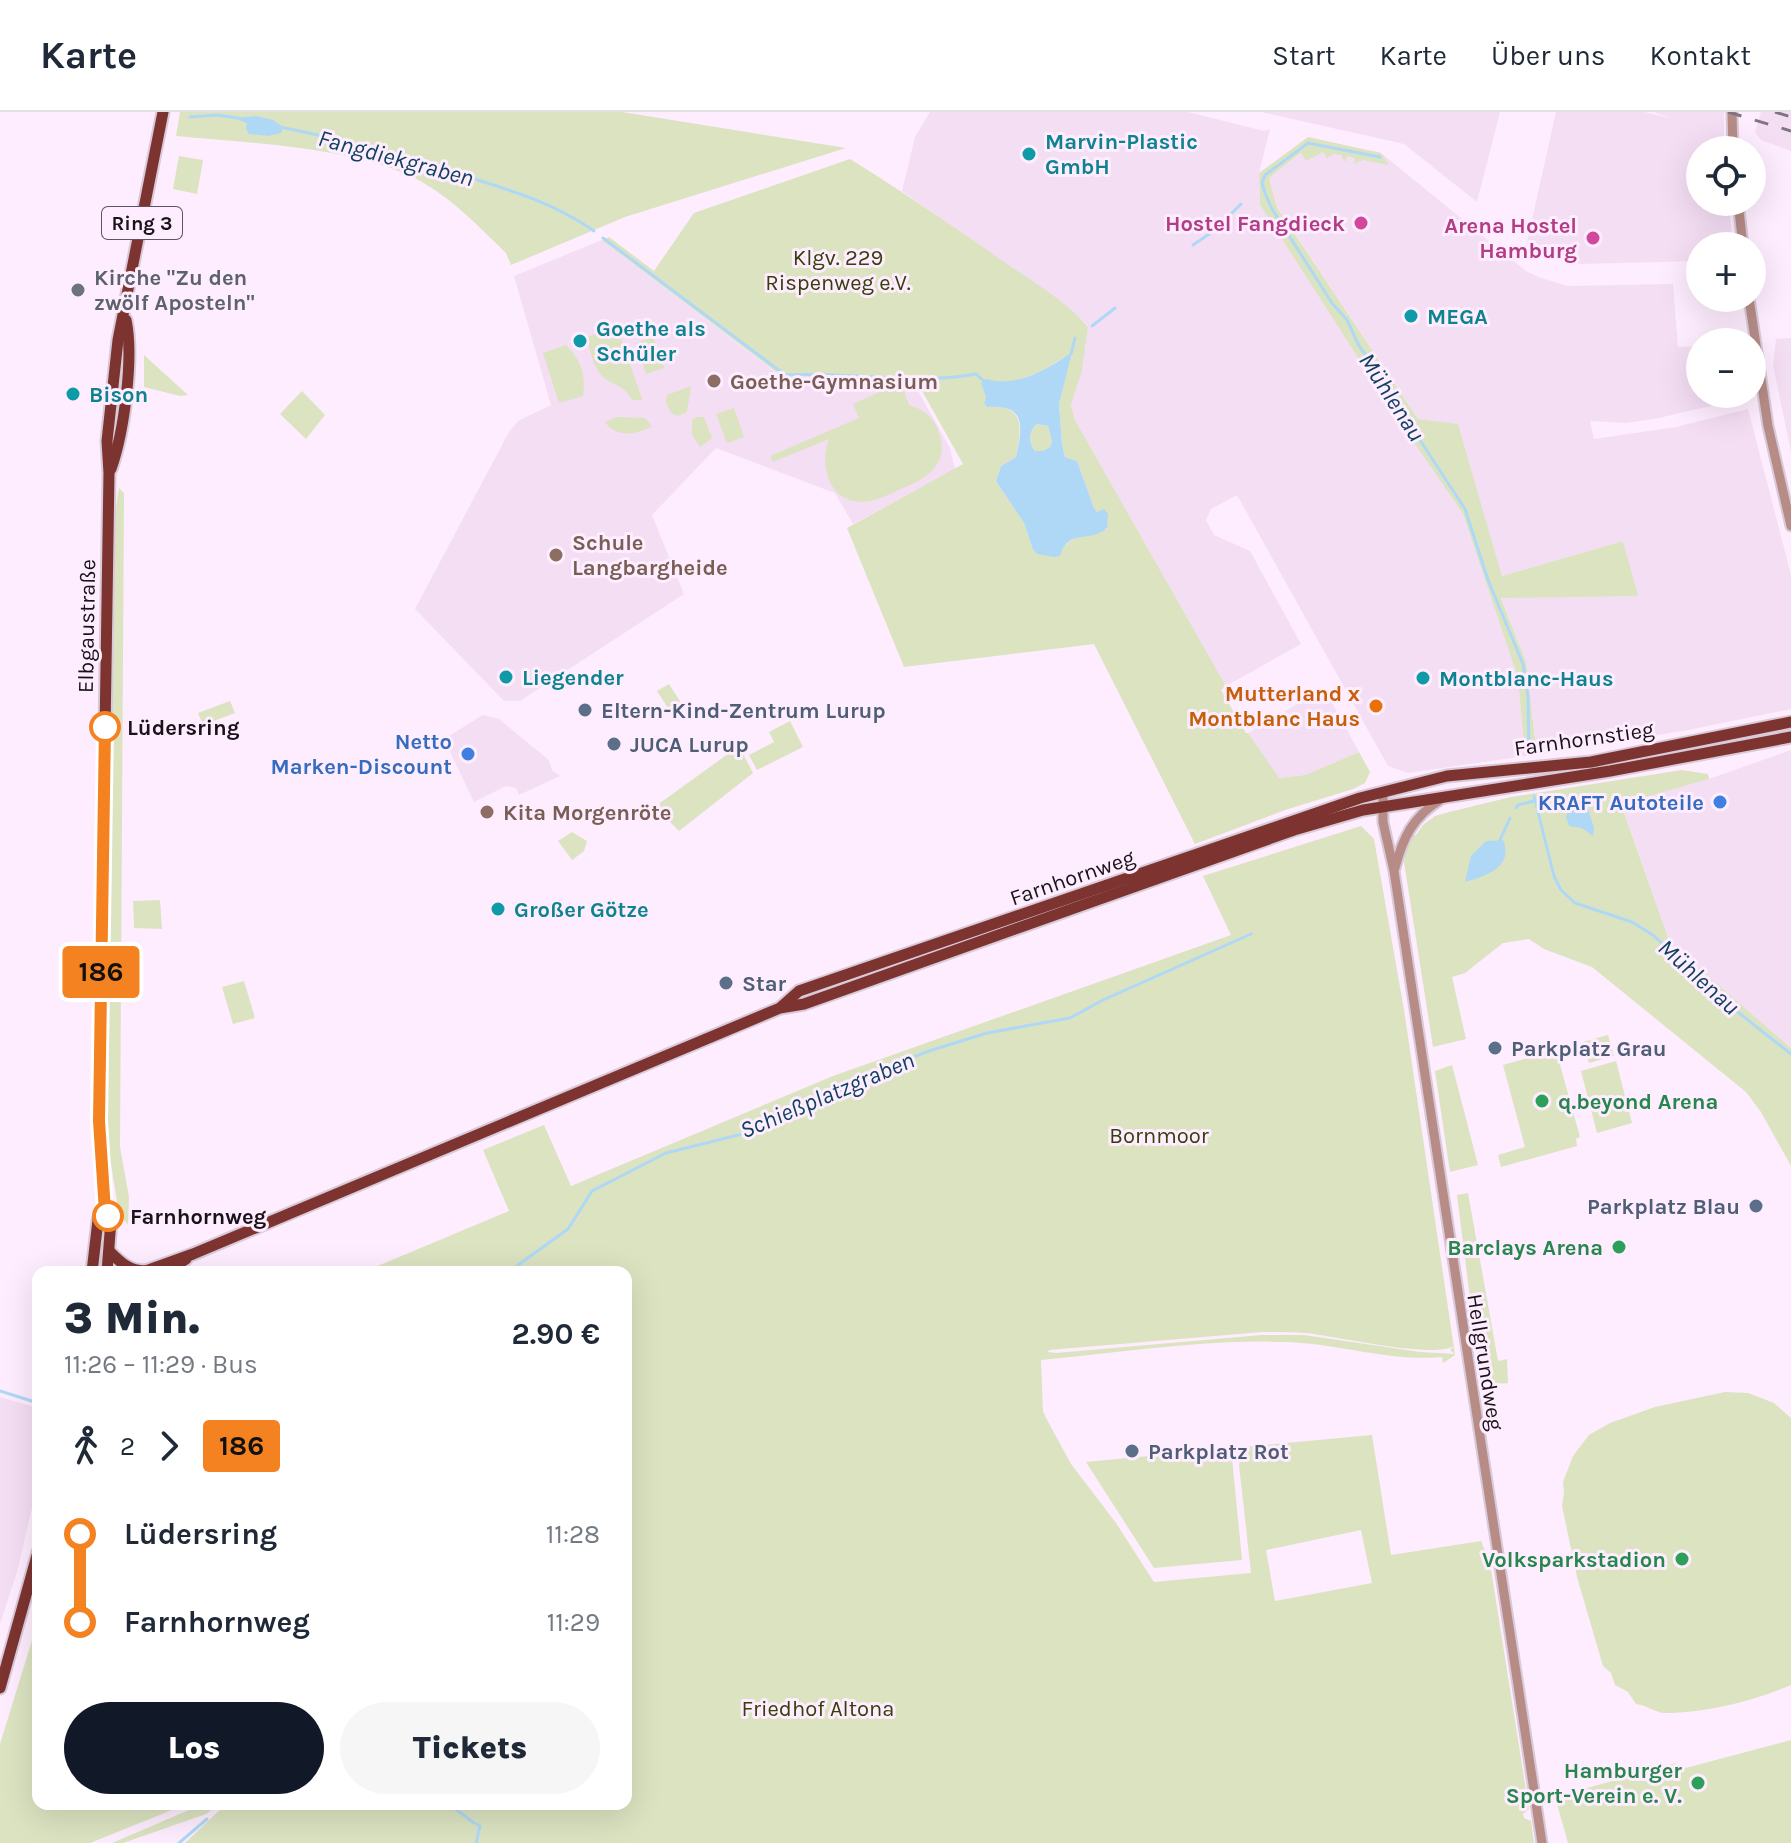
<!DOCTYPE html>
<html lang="de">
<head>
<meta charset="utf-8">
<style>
  :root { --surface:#fff; --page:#f6f6f7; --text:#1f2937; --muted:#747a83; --line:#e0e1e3; --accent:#111827 }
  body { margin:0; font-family:Karla,sans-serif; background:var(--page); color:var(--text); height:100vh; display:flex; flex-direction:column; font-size:30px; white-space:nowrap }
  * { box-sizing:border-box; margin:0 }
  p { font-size:26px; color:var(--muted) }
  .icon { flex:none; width:44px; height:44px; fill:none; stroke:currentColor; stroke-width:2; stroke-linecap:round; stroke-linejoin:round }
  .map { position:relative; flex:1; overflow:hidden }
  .sheet { position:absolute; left:32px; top:1154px; width:600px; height:544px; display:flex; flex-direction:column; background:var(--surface); border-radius:16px; box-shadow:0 8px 32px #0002 }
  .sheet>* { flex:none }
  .badge { padding:0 16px; border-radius:6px; font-size:28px; line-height:52px }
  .buttons { position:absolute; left:1686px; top:24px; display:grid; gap:16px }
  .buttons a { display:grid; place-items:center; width:80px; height:80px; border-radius:50%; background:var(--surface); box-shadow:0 8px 32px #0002; font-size:40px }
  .map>.badge { position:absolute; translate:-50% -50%; box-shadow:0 0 0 4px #fff }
  .legs { display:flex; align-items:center; gap:12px; height:88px; padding:0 32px; font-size:26px }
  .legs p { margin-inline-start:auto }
  .headline { display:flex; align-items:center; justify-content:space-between; height:136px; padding:0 32px }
  h1 { font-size:44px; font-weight:800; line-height:60px }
  .action { display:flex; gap:16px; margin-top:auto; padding:16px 32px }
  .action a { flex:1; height:92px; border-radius:48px; background:var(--accent); color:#fff; font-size:32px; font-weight:800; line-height:92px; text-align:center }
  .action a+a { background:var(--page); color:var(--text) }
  ul { padding:0 32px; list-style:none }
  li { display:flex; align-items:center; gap:28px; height:88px; font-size:30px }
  li i { display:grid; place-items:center; width:12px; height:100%; margin:0 10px; background:currentColor }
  li i::after { content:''; width:20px; height:20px; margin:-10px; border:6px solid; border-radius:50%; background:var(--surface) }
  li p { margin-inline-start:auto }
  li:first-child i { background:linear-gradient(#0000 50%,currentColor 0) }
  li:last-child i { background:linear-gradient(currentColor 50%,#0000 0) }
  header { display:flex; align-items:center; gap:48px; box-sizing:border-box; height:112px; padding:0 40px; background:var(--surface); border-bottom:2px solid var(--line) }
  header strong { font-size:38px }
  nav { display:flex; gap:44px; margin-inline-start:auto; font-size:28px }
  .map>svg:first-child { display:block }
  .built { fill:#f4def4 }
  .green { fill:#dbe3c1; fill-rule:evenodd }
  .water { fill:#afd8f7; fill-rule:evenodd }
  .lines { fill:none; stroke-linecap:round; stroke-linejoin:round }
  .stream { stroke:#afd8f7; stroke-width:3 }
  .minor-casing { stroke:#d9cad9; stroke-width:13 }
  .major-casing { stroke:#d9cad9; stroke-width:15 }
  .minor { stroke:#b78c87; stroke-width:9 }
  .major { stroke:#7d3430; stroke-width:11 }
  .rail { stroke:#7f747f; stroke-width:3; stroke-dasharray:14 14; stroke-linecap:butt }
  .line-1-casing { stroke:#fff; stroke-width:18 }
  .line-1 { stroke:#f58220; stroke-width:12 }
  .culture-dot { fill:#0f9aa8; stroke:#feedfe; stroke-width:3 }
  .hotel-dot { fill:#d1479c; stroke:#feedfe; stroke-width:3 }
  .worship-dot { fill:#6b7280; stroke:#feedfe; stroke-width:3 }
  .education-dot { fill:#8d6e63; stroke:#feedfe; stroke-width:3 }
  .food-dot { fill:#e8710a; stroke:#feedfe; stroke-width:3 }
  .service-dot { fill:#5c6f8a; stroke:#feedfe; stroke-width:3 }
  .stop-1-dot { fill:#fff; stroke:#f58220; stroke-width:4 }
  .shop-dot { fill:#3f7fe0; stroke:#feedfe; stroke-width:3 }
  .leisure-dot { fill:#2e9e5b; stroke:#feedfe; stroke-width:3 }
  .labels { text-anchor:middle; stroke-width:6; stroke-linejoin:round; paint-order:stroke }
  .shield { fill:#feedfe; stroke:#5e545e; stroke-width:2 }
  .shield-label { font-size:20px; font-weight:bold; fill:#191319 }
  .culture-label { font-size:22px; font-weight:bold; fill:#0d838f; stroke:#feedfe; text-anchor:start }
  .hotel-label { font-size:22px; font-weight:bold; fill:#b23c85; stroke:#feedfe; text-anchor:end }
  .park-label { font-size:22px; fill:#363e09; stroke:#feedfe }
  .worship-label { font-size:22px; font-weight:bold; fill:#5b616d; stroke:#feedfe; text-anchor:start }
  .education-label { font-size:22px; font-weight:bold; fill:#785e54; stroke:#feedfe; text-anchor:start }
  .street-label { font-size:22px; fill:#191319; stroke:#feedfe }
  .food-label { font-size:22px; font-weight:bold; fill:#c56008; stroke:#feedfe; text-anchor:end }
  .service-label { font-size:22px; font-weight:bold; fill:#4e5e75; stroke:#feedfe; text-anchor:start }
  .stop-label { font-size:22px; font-weight:bold; fill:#191319; stroke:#feedfe; text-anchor:start }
  .shop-label { font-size:22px; font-weight:bold; fill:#366cbe; stroke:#feedfe; text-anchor:end }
  .leisure-label { font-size:22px; font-weight:bold; fill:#27864d; stroke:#feedfe; text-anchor:end }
  .water-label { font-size:24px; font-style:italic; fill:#104260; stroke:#feedfe }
</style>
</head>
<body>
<header>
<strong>Karte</strong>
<nav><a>Start</a><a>Karte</a><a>Über uns</a><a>Kontakt</a></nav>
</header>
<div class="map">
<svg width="1791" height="1731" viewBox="0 0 1791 1731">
  <rect width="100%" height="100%" fill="#feedfe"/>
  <g class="built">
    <polygon points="930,0 1188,0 1264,19 1270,17 1259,61 1260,93 1387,291 1463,402 1518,566 1525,644 1408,661 1388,654 1237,383 1211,397 1206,408 1214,423 1250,439 1301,532 1226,574 1075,308 1071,293 1082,259 1088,214 1080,206 1039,175 902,79 915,25"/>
    <polygon points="1261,0 1500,0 1477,90 1404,32"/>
    <polygon points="1556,0 1644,0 1670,6 1654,0 1724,0 1724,38 1700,38 1700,90 1729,90 1732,133 1700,134 1700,149 1578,152 1548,146 1527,130"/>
    <polygon points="1761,0 1791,0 1791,39 1761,28 1755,20"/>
    <polygon points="1319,28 1381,41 1526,159 1541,166 1568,174 1673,172 1678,235 1700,234 1700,282 1745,282 1746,286 1654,307 1626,311 1590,309 1594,327 1676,315 1748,297 1791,463 1791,597 1688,618 1537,643 1526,550 1501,485 1637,484 1623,429 1502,464 1458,313 1418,307 1277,94 1269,66"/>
    <polygon points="602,128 783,266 824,263 914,272 950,336 955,357 853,412 835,381 716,336 652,403 684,482 520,589 504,589 415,497 509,320 518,309 551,293 514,164"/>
    <polygon points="1791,226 1791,340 1773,253 1776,227"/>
    <polygon points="1324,576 1359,640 1305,663 1278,666 1248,621"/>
    <polygon points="483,603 499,607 549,648 552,658 560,664 519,683 516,676 506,674 474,690 444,627"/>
    <polygon points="1791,638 1791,936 1670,831 1621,691 1709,667"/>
    <polygon points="0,1285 38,1296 38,1370 17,1460 0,1512"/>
  </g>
  <g class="green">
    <path d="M180,0H622L846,36L625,105L511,153L506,141C480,116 454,88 422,70C360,35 248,31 176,24Z"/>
    <polygon points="1308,25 1381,41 1389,53 1363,48 1354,52 1355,46 1347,44 1345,50 1341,43 1334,42 1327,46 1323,40 1306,49 1301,41 1269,66 1277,95 1418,307 1458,312 1502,464 1623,429 1638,484 1501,486 1526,550 1537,643 1525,644 1518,566 1463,402 1387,291 1260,93 1259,61"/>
    <polygon points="179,44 203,48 197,82 173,77"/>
    <path d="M850,47C905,81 957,117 1010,154C1036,172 1067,190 1088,215L1082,259L1071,293L1075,308L1226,574L1221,578L1246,621H1248L1279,666L1305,663L1359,640L1370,660L1365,671L1353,677L1285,698L1195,732L1094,532L904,555L847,416L963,352L917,270V265H910L914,272L901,271L909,293C925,298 934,305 939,321C951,353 924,368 899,378C890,382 880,387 870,389C831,396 818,356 829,327L773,350L770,344L859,306L853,292L900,271L824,263L784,266L602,128L609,125L654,159L694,101ZM1071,241L1059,292L1062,332L1065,345L1077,349L1094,396L1097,400L1107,401V417C1087,422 1067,423 1059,444L1037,442L1033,438L1024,411L996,369L1001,354L1016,345C1023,309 1024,296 984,291L986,285L998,271L1018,268L1042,259Z"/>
    <path d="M617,215L642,287V288H632C626,275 618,275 607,268C594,260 590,239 587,225Z"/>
    <polygon points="653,225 664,256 646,262 636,231"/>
    <path d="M566,233C581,249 586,262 583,284L559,291L543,241Z"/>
    <polygon points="144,243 188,283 180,284 144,275"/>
    <polygon points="691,274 687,300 678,304 671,301 666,291 667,283"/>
    <polygon points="302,279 325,303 306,327 280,302"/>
    <polygon points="734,296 744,325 727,331 716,302"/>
    <path d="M617,305L645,306L652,314C637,323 616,326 605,310Z"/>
    <polygon points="696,305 704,305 712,326 700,335 692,323 692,308"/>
    <path d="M1037,312L1048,314L1052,330L1050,335L1042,339H1035C1028,330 1029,319 1037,312Z"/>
    <polygon points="119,376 124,381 120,1035 129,1085 128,1113 119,1102 104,1009 112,419"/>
    <polygon points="669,572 685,597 673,604 657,579"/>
    <polygon points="230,589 235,601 203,613 198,601"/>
    <polygon points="790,609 803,635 757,658 749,643 774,630 769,620"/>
    <polygon points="739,634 753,661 679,719 660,700 660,691"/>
    <polygon points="1682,658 1708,662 1709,667 1621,692 1670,831 1791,936 1791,1054 1761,1000 1746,980 1592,855 1544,837 1529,827 1503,831 1465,861 1452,865 1466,927 1433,935 1404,750 1409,724 1416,723 1423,713 1435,704 1449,700 1511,685"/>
    <path d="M1361,714L1374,727L1404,898L1455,1243L1443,1251L1442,1245C1389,1250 1337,1231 1284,1230C1203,1227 1121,1241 1041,1248L1043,1299L1046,1306L1071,1352L1116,1411L1154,1470L1251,1461L1239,1353L1242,1335L1372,1323L1391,1443L1481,1429L1490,1451L1529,1697L1523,1702L1524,1706L1531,1709L1534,1731H185L226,1692H626V1160H368V1158L509,1099L483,1038L544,1013L571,1074L833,964L1231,823L1203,764ZM1262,1220C1277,1220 1292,1220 1306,1221C1336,1224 1432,1247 1454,1234L1450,1238L1455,1242L1420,1240L1304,1223H1262L1056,1241L1048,1240L1049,1238ZM1361,1418L1372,1471L1275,1489L1266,1438Z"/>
    <polygon points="572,720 587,729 584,739 572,748 558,729"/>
    <polygon points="160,788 162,817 134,816 133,789"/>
    <polygon points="244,869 255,906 233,912 222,875"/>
    <polygon points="1608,923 1614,944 1589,951 1583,930"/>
    <polygon points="1556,938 1580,1025 1576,1027 1577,1034 1501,1055 1498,1043 1525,1035 1503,953"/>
    <polygon points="1616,949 1632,1011 1597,1021 1581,959"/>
    <polygon points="1452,953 1478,1053 1450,1060 1435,959"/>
    <path d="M1468,1081L1498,1249L1507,1247L1508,1271C1495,1273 1484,1270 1479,1257L1457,1083Z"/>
    <path d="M1725,1280L1748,1281L1774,1291L1791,1306V1573C1754,1589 1705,1601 1665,1601C1657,1601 1646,1593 1636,1592L1628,1580L1615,1573L1611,1561L1603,1554L1577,1465L1562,1394L1564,1381L1563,1370L1573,1344L1589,1323L1610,1311L1655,1295Z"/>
    <polygon points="1231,1336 1242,1448 1154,1456 1086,1350"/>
    <polygon points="38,1509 38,1692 187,1692 90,1731 0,1731 0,1632"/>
    <polygon points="1791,1628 1791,1731 1568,1731 1555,1685 1676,1651 1678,1658"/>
    <polygon points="203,1692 220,1692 206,1702 123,1731 112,1731"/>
  </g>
  <g class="water">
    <polygon points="256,4 273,8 283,15 281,21 268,24 249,22 246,17 247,11 234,6"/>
    <path d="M1072,240L1059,292L1062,332L1065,345L1077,349L1094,396L1097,400L1104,397L1108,402L1107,416C1089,432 1069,415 1060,444L1053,445L1037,442L1033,438L1024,411L996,369L1001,354L1016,345C1023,314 1026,292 987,295L984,291L986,285L981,271L986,267C1017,276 1048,257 1072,240ZM1037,312L1048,314L1052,330L1050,335L1042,339H1035C1028,330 1029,319 1037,312Z"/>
    <polygon points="1585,687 1594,716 1593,724 1582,716 1569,714 1566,705 1569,696"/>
    <path d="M1503,728C1514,755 1486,764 1465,770L1471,744L1486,729Z"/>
  </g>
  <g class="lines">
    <g class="stream">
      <polyline points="190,5 216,3 238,6"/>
      <path d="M280,15C341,27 399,43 459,62C506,77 553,90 594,119"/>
      <polyline points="1380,45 1308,31 1265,63 1262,71 1265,81 1272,97 1332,191 1347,208 1359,234 1392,279 1414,319 1465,397 1488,468 1523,552 1528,584 1529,639"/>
      <path d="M603,126L785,263C852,259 909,274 976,262L985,270"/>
      <polyline points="1193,133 1215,118 1241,92"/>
      <polyline points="1092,214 1115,196"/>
      <polyline points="1071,242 1075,226"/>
      <polyline points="1534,684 1554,764 1561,778 1575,791 1632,810 1653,823 1720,886 1791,942"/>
      <polyline points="1516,696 1518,693 1534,689"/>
      <polyline points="1500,728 1510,706"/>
      <polyline points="518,1153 568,1117 592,1079 666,1041 754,1019 806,996 872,961 929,939 987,921 1070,906 1103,888 1251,822"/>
      <polyline points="512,1160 514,1158"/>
      <polyline points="0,1279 38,1291"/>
      <polyline points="449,1692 474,1711"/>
      <polyline points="213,1694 215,1692"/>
      <polyline points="179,1731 207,1707"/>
      <polyline points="476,1731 480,1714 477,1712"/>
    </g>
    <g class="minor-casing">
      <g id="minor">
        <polyline points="1732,0 1733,38"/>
        <polyline points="1738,90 1743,134"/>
        <polyline points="1749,186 1768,314 1791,414"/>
        <polyline points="1383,680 1383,710 1394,759 1542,1731"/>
        <path d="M1395,756C1403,725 1413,705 1440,688"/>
      </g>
    </g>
    <g class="major-casing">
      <g id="major">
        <path d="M111,357C124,320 134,246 126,208"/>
        <polyline points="781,895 799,879 1360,686 1447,664 1591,650 1791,610"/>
        <path d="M110,1140C120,1150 129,1159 145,1159"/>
        <polyline points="92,1160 98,1108 105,1099"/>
        <polyline points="107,1160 111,1108 105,1099 99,1009 109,361 107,329 118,228 163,0"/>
        <polyline points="143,1160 193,1142 780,896 804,892 1294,718 1363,698 1610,659 1791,625"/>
        <polyline points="165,1160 186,1147"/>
        <polyline points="0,1576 38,1440"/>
      </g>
    </g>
    <use href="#minor" class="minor"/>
    <use href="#major" class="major"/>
    <g class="rail">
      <polyline points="1728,0 1791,19"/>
      <polyline points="1775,0 1791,5"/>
    </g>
  </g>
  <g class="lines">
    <g class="line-1-casing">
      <polyline id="line-1" points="105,615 99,1009 105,1099 108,1104"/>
    </g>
    <use href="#line-1" class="line-1"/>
  </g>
  <g class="culture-dot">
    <circle cx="1029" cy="42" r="8"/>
    <circle cx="1411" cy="204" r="8"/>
    <circle cx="580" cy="229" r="8"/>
    <circle cx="73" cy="282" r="8"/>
    <circle cx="506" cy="565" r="8"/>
    <circle cx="1423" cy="566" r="8"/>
    <circle cx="498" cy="797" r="8"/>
  </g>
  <g class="hotel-dot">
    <circle cx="1361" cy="111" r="8"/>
    <circle cx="1593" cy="126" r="8"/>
  </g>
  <circle class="worship-dot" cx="78" cy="178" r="8"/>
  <g class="education-dot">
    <circle cx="714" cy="269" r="8"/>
    <circle cx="556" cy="443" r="8"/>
    <circle cx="487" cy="700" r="8"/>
  </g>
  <circle class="food-dot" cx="1376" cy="594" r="8"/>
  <g class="service-dot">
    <circle cx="585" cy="598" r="8"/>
    <circle cx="614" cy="632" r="8"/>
    <circle cx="726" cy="871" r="8"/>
    <circle cx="1495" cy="936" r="8"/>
    <circle cx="1756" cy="1094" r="8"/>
    <circle cx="1132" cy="1339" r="8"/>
  </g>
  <g class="stop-1-dot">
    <circle cx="105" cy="615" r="14"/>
    <circle cx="108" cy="1104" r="14"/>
  </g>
  <g class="shop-dot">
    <circle cx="468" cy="642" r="8"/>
    <circle cx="1720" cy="690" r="8"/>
  </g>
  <g class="leisure-dot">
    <circle cx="1542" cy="989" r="8"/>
    <circle cx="1619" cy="1135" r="8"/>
    <circle cx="1682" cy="1447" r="8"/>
    <circle cx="1698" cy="1671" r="8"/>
  </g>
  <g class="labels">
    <rect class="shield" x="102" y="95" width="80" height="32" rx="6"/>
    <g class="shield-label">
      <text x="142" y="118">Ring 3</text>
    </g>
    <g class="culture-label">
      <text x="1045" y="37">Marvin-Plastic<tspan x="1045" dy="25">GmbH</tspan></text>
      <text x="1427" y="212">MEGA</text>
      <text x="596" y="224">Goethe als<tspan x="596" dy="25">Schüler</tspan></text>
      <text x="89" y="290">Bison</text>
      <text x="522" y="573">Liegender</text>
      <text x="1439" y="574">Montblanc-Haus</text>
      <text x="514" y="805">Großer Götze</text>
    </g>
    <g class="hotel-label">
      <text x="1345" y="119">Hostel Fangdieck</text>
      <text x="1577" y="121">Arena Hostel<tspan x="1577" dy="25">Hamburg</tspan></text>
    </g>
    <g class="park-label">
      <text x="838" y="153">Klgv. 229<tspan x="838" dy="25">Rispenweg e.V.</tspan></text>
      <text x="1159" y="1031">Bornmoor</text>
      <text x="818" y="1604">Friedhof Altona</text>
    </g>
    <g class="worship-label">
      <text x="94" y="173">Kirche "Zu den<tspan x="94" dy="25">zwölf Aposteln"</tspan></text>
    </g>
    <g class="education-label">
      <text x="730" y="277">Goethe-Gymnasium</text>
      <text x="572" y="438">Schule<tspan x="572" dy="25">Langbargheide</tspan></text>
      <text x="503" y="708">Kita Morgenröte</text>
    </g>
    <g class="street-label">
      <text transform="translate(86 514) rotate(-89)" y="8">Elbgaustraße</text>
      <text transform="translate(1584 626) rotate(-8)" y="8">Farnhornstieg</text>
      <text transform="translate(1072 765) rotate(-19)" y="8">Farnhornweg</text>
      <text transform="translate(1486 1250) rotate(81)" y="8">Hellgrundweg</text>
    </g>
    <g class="food-label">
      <text x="1360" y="589">Mutterland x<tspan x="1360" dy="25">Montblanc Haus</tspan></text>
    </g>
    <g class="service-label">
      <text x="601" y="606">Eltern-Kind-Zentrum Lurup</text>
      <text x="630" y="640">JUCA Lurup</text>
      <text x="742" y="879">Star</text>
      <text x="1511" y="944">Parkplatz Grau</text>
      <text x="1740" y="1102" text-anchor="end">Parkplatz Blau</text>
      <text x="1148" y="1347">Parkplatz Rot</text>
    </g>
    <g class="stop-label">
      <text x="127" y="623">Lüdersring</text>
      <text x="130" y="1112">Farnhornweg</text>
    </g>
    <g class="shop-label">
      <text x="452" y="637">Netto<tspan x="452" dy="25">Marken-Discount</tspan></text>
      <text x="1704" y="698">KRAFT Autoteile</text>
    </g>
    <g class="leisure-label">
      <text x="1558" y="997" text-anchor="start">q.beyond Arena</text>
      <text x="1603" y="1143">Barclays Arena</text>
      <text x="1666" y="1455">Volksparkstadion</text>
      <text x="1682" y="1666">Hamburger<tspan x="1682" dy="25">Sport-Verein e. V.</tspan></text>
    </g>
    <g class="water-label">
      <text transform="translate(396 46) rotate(15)" y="8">Fangdiekgraben</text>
      <text transform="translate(1392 285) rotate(57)" y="8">Mühlenau</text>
      <text transform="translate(1699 865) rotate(42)" y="8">Mühlenau</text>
      <text transform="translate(827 983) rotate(-23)" y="8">Schießplatzgraben</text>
    </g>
  </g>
</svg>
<div class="buttons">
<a><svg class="icon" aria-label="locate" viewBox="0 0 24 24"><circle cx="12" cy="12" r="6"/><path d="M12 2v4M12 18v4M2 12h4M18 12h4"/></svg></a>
<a>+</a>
<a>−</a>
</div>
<b class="badge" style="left:101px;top:860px;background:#f58220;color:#111">186</b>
<section class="sheet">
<div class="headline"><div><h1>3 Min.</h1><p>11:26 – 11:29 · Bus</p></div><b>2.90 €</b></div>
<div class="legs"><svg class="icon" aria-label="walk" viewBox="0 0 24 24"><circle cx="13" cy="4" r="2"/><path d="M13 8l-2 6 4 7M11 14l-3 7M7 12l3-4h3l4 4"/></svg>2<svg class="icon" aria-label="forward" viewBox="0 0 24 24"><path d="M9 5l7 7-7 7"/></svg><b class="badge" style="background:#f58220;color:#111">186</b></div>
<ul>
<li><i style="color:#f58220"></i><b>Lüdersring</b><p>11:28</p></li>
<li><i style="color:#f58220"></i><b>Farnhornweg</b><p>11:29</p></li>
</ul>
<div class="action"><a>Los</a><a>Tickets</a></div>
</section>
</div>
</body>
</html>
